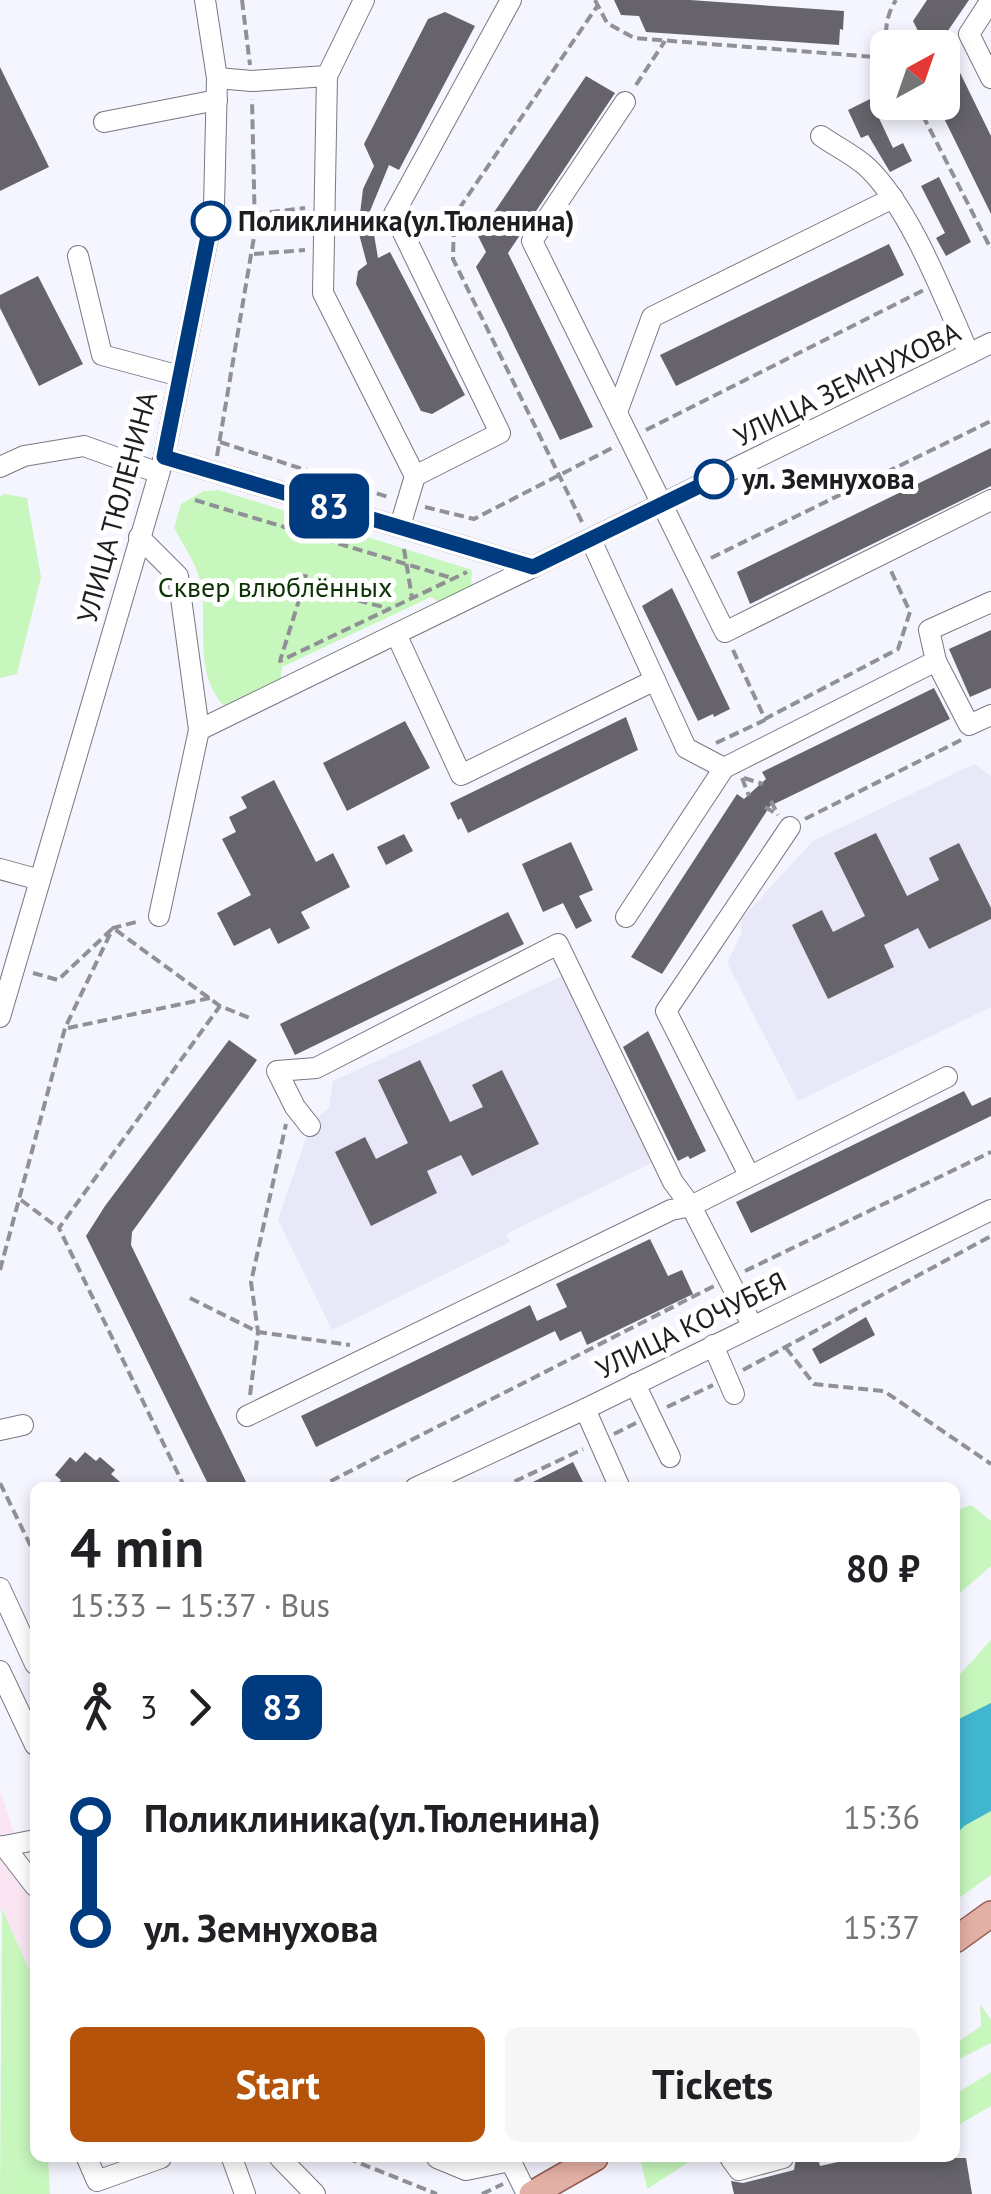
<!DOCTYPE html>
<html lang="en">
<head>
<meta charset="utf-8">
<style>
  :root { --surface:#fff; --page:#f6f6f6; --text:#202124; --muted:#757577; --accent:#b45309 }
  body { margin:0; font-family:"PT Sans",sans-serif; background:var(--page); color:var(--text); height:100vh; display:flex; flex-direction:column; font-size:38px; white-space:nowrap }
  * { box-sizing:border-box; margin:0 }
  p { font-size:32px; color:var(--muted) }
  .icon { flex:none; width:55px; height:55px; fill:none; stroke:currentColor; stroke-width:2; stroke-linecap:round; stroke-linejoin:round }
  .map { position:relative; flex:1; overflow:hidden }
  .sheet { position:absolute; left:30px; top:1482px; width:930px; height:680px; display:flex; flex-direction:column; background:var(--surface); border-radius:15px; box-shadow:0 5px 15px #0003 }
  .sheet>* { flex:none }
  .badge { padding:0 20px; border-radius:15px; font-size:35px; line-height:65px }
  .needle { width:65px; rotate:40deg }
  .tools { position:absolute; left:870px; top:30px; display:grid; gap:20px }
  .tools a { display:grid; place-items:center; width:90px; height:90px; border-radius:15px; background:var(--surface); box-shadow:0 5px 15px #0003; font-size:50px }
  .map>.badge { position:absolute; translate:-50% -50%; box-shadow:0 0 0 5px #fff }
  .legs { display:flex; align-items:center; gap:15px; height:110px; padding:0 40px; font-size:32px }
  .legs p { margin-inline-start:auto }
  .summary { display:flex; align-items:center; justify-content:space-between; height:170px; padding:0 40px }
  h1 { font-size:55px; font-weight:700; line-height:75px }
  .cta { display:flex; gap:20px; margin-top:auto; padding:20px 40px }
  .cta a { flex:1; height:115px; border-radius:15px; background:var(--accent); color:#fff; font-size:40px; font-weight:700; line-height:115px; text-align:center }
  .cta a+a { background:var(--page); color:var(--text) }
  ul { padding:0 40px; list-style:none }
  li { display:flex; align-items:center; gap:35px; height:110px; font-size:38px }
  li i { display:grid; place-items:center; width:15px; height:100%; margin:0 12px; background:currentColor }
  li i::after { content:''; width:25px; height:25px; margin:-12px; border:8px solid; border-radius:50%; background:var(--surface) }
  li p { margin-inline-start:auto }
  li:first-child i { background:linear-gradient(#0000 50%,currentColor 0) }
  li:last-child i { background:linear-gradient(currentColor 50%,#0000 0) }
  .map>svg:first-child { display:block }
  .industrial { fill:#fae5f3 }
  .built { fill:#e8e8f9 }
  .green { fill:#c7f7bd }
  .water { fill:#40b6cf }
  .building { fill:#66636b }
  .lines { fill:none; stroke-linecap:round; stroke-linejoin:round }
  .minor-casing { stroke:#787881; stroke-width:22 }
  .major-casing { stroke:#925a50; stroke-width:28 }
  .path { stroke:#909097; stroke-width:4; stroke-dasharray:10 5; stroke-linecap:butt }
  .minor { stroke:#fff; stroke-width:20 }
  .major { stroke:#e3b0a5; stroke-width:25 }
  .line-1-casing { stroke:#fff; stroke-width:22 }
  .line-1 { stroke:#003b80; stroke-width:15 }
  .stop-1-dot { fill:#fff; stroke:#003b80; stroke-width:5 }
  .labels { text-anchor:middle; stroke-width:10; stroke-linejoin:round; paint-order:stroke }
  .stop-label { font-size:28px; font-weight:bold; fill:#1e1e22; stroke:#fff; text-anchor:start }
  .street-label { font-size:28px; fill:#1e1e22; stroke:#fff }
  .park-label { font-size:28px; fill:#0d3305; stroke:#fff }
</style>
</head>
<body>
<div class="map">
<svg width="991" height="2194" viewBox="0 0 991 2194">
  <rect width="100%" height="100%" fill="#f5f5ff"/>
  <polygon class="industrial" points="0,1790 35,1897 35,1983 0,1910"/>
  <g class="built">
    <polygon points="974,764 991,776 991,1007 798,1101 727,963 741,934 742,918 813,841"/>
    <polygon points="565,975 656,1161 506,1234 510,1242 332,1330 278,1220 310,1126 329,1107 333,1081"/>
  </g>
  <g class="green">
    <path d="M219,490L472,570L471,588L444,605L431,597L282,667L280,685L228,710C192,676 208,630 201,585C198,566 183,545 174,528L181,504L204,491Z"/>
    <polygon points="5,494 27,498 41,577 17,674 0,678 0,496"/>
    <polygon points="971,1505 991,1521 991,1566 955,1597 955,1511"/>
    <polygon points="991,1640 991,1875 955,1901 955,1680"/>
    <polygon points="2,1909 35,1983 35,2158 48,2158 50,2194 0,2194"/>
    <polygon points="980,2004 991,2020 991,2043 955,2061 955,2044 981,2026"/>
    <polygon points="991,2072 991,2106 960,2124 959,2092"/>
    <polygon points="650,2158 695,2158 647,2189 641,2162"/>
  </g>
  <polygon class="water" points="991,1703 991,1811 964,1826 955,1836 955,1721"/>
  <g class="building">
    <polygon points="614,0 690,0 844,11 843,30 840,29 839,45 646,32 639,16 621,15"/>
    <polygon points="927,0 969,0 943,38 991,136 991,214 936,102 942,102 942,48 914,48 921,37 913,21"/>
    <polygon points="445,12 475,26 399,170 389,165 370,211 378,258 390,252 465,395 432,414 421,411 356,284 358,271 367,264 358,230 363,189 374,166 364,144 428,19"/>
    <polygon points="0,67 49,167 0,191"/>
    <polygon points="586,76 615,93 508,253 593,427 560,440 476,267 486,252 478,236"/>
    <polygon points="870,99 893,148 903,143 912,161 890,172 868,135 861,138 848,110"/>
    <polygon points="939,177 971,242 946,256 936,238 945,233 921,186"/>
    <polygon points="889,244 904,275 676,386 660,355"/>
    <polygon points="38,276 83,364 39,386 0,308 0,295"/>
    <polygon points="991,448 991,486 750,604 737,572"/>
    <polygon points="672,588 730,709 714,717 713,714 698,721 642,606"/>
    <polygon points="991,630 991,688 970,697 949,649"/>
    <polygon points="934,688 950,719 770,806 662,974 631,957 737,794 744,799 766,779 762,772"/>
    <polygon points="626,717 638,750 468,833 461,818 458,820 450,803"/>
    <polygon points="405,721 430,768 347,811 323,763"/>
    <polygon points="274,780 316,862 333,853 350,887 301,912 310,928 278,944 270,928 234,946 217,913 251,895 222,839 236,832 229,817 247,808 241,797"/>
    <polygon points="876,833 907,896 939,880 929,858 959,843 991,908 991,919 929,949 918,928 884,945 894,967 828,999 792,925 822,910 833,932 865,916 834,853"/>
    <polygon points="404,834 413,851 386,865 377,847"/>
    <polygon points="571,842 593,890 579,896 592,921 576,929 563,903 543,912 522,864"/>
    <polygon points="508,912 524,944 295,1055 280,1024"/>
    <polygon points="648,1031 706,1151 690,1159 688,1156 678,1161 623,1047"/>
    <polygon points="229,1040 257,1060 132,1232 131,1245 249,1488 210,1488 86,1236 105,1206"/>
    <polygon points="420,1060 450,1122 483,1107 472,1085 502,1070 539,1144 472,1176 461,1155 427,1171 437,1193 371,1226 335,1152 365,1137 376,1159 408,1143 378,1080"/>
    <polygon points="964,1091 972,1106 991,1097 991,1116 751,1233 736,1202"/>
    <polygon points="650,1239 668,1276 682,1270 693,1294 587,1345 581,1331 560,1341 555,1331 316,1447 301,1416 530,1305 537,1321 567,1307 556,1284"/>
    <polygon points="866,1317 875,1335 820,1364 812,1349"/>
    <polygon points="85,1452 96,1461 100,1457 115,1470 111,1474 127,1488 55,1488 61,1480 55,1475 70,1457 76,1462"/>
    <polygon points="573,1462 586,1488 521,1488"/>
    <polygon points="796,2158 818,2158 820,2166 856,2158 966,2158 972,2194 734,2194 731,2181 743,2183 794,2170"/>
  </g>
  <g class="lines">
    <g class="minor-casing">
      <g id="minor">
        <polyline points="991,0 969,34 991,78"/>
        <polyline points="327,76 364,0"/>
        <polyline points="217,78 252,81 327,76 323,293 415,476 400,526"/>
        <polyline points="625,102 532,241 725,632 991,500"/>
        <polyline points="104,122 217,100"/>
        <path d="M821,136C835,146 854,155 867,167C911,209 944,298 969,354"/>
        <polyline points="78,256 102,355 180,376"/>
        <polyline points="617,412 652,317 893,198"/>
        <polyline points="164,457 533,567 991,343"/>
        <polyline points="0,467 24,456 84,446 159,473"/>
        <polyline points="415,476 500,433 394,214 511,0"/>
        <polyline points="139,537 178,576 199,730 533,567"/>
        <polyline points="591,540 686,748 724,768 626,917"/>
        <polyline points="396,634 461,775 655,680"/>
        <polyline points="936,661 969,725 991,715"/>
        <polyline points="724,768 936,661 929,630 991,602"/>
        <polyline points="0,869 40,880"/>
        <polyline points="159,916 199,730"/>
        <polyline points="0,1017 164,457 214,207 217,78 205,0"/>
        <polyline points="749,1175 666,1011 790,827"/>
        <polyline points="752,1325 691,1206 947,1077"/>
        <polyline points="713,1345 734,1394"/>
        <polyline points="635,1384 670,1457"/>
        <polyline points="585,1409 620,1488"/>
        <polyline points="247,1416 671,1210 691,1206 673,1182 558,944 316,1068 277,1071 295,1107 310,1126"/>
        <polyline points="0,1430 23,1425"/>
        <polyline points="415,1488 585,1409 991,1210"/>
        <polyline points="0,1588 35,1664"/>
        <polyline points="0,1671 35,1745"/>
        <polyline points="4,1846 35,1886"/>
        <polyline points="0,1847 35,1840"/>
        <polyline points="87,2158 97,2181 161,2158"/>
        <polyline points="232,2158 245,2194"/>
        <polyline points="280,2158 315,2194"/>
        <polyline points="437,2158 466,2170 510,2161"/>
        <polyline points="509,2158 527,2194"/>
        <polyline points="731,2159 739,2170 783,2158"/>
      </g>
    </g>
    <g class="major-casing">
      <g id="major">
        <polyline points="955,1940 991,1914"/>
        <polyline points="532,2194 595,2158"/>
      </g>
    </g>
    <g class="path">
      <polyline points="242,0 250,65"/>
      <polyline points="595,0 607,23 634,38 888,58"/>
      <path d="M889,48C883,33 887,13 896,0"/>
      <polyline points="636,85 665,41"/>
      <polyline points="916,102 991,249"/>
      <polyline points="255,214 305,208"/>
      <polyline points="254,254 305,250"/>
      <polyline points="646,430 924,290"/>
      <polyline points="220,442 391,498"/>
      <polyline points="217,456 255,231 252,99"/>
      <polyline points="195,500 452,578"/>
      <polyline points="425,507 474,519 616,446"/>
      <polyline points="582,522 453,259 454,216 598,5"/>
      <polyline points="404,549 412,598"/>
      <polyline points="711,558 991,421"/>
      <circle cx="304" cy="587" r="11"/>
      <polyline points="314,589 387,608"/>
      <polyline points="300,597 280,661 467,572"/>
      <polyline points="733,650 765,719 898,649 910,612 891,571"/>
      <polyline points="716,743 765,720"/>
      <polyline points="742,778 749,796"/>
      <polyline points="744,778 763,784"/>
      <polyline points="771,801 778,815"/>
      <polyline points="765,807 775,813"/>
      <polyline points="805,819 961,740"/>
      <polyline points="33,973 58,980 113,928 220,1006 252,1019"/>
      <polyline points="68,1028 210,998"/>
      <polyline points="21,1200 57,1227"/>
      <polyline points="0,1270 65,1028 113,928 140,921"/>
      <polyline points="745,1271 991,1152"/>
      <polyline points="190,1298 258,1332 350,1345"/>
      <polyline points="786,1348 814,1384 884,1391 991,1464"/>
      <polyline points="743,1370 991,1236"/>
      <polyline points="250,1395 258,1332 251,1282 286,1124"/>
      <polyline points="667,1407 713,1385"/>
      <polyline points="614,1434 636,1423"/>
      <polyline points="0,1483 35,1555"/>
      <polyline points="185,1488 59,1228 220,1006"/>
      <polyline points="317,1488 714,1286"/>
      <polyline points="501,1488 583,1449"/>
      <polyline points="347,2158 437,2194"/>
      <polyline points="482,2194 503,2184"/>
    </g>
    <use href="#minor" class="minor"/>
    <use href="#major" class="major"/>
  </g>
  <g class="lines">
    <g class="line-1-casing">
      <polyline id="line-1" points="211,221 164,457 533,567 714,479"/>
    </g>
    <use href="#line-1" class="line-1"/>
  </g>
  <g class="stop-1-dot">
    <circle cx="211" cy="221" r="18"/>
    <circle cx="714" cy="479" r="18"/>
  </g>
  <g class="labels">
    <g class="stop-label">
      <text x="238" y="231">Поликлиника(ул.Тюленина)</text>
      <text x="742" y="489">ул. Земнухова</text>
    </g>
    <g class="street-label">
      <text transform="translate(847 384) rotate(-26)" y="10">УЛИЦА ЗЕМНУХОВА</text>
      <text transform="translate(117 507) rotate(-75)" y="10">УЛИЦА ТЮЛЕНИНА</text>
      <text transform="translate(691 1325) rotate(-26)" y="10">УЛИЦА КОЧУБЕЯ</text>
    </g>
    <g class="park-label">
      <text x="275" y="597">Сквер влюблённых</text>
    </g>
  </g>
</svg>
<div class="tools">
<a><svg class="needle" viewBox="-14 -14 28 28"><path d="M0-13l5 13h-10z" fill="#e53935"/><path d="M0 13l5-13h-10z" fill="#757577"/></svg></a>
</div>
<b class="badge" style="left:329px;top:506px;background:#003b80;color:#fff">83</b>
<section class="sheet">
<div class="summary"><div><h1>4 min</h1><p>15:33 – 15:37 · Bus</p></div><b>80 ₽</b></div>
<div class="legs"><svg class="icon" aria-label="walk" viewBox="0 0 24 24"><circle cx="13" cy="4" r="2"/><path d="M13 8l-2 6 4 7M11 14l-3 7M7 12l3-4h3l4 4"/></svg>3<svg class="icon" aria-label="forward" viewBox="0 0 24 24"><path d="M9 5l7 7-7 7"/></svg><b class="badge" style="background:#003b80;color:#fff">83</b></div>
<ul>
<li><i style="color:#003b80"></i><b>Поликлиника(ул.Тюленина)</b><p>15:36</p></li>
<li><i style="color:#003b80"></i><b>ул. Земнухова</b><p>15:37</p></li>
</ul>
<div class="cta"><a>Start</a><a>Tickets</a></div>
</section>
</div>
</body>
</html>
